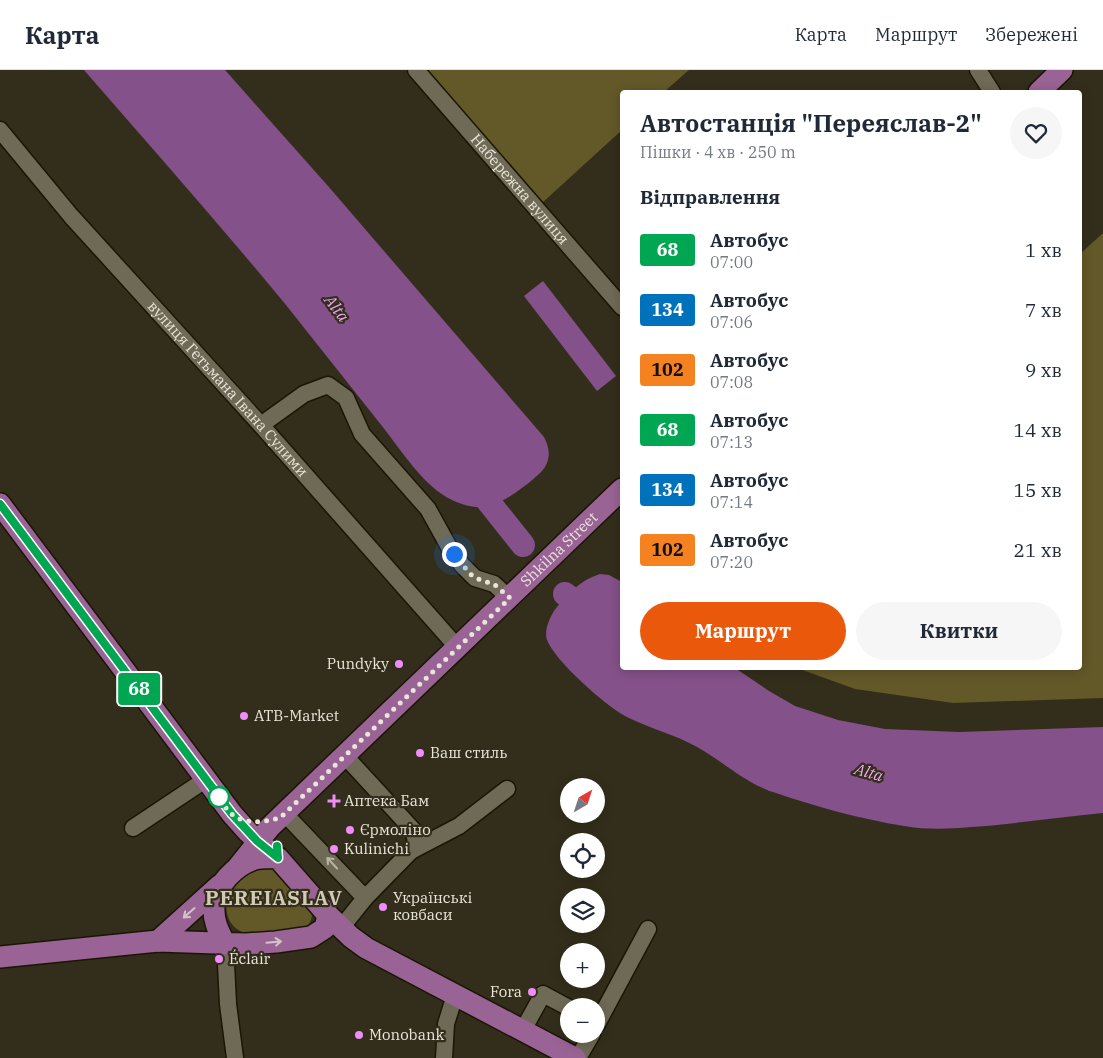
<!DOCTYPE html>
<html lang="uk">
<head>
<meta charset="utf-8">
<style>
  :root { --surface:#fff; --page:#f6f6f7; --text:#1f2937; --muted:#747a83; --line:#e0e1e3; --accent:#ea580c }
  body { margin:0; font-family:"IBM Plex Serif",serif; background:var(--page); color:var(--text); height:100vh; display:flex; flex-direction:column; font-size:19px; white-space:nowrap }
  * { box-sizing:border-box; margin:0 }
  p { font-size:16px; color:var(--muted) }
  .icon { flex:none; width:28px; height:28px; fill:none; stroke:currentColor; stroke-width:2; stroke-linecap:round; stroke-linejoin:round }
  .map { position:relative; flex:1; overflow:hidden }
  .details { position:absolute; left:620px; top:20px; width:462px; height:580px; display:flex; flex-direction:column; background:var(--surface); border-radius:5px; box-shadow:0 2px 12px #0003 }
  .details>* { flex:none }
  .badge { padding:0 10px; border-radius:4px; font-size:18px; line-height:32px }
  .needle { width:32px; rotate:39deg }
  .controls { position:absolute; left:560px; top:708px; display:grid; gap:10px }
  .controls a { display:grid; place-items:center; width:45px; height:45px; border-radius:50%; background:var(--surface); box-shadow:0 2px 12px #0003; font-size:25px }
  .you { position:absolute; width:25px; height:25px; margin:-12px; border:4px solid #fff; border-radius:50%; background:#1a73e8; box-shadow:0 0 0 8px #1a73e833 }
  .map>.badge { position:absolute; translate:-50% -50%; box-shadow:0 0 0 2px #fff }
  h2 { padding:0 20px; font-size:19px; line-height:45px }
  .round { display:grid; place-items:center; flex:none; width:52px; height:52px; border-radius:26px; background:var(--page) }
  .summary { display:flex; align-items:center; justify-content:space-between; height:85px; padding:0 20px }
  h1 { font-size:24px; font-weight:700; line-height:38px }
  .action { display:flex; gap:10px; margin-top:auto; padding:10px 20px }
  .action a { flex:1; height:58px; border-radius:30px; background:var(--accent); color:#fff; font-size:20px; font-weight:700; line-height:58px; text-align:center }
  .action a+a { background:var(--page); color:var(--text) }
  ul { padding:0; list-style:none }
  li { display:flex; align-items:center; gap:15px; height:60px; padding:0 20px }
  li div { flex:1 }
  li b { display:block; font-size:19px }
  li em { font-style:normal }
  li .badge { min-width:55px; font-weight:700; text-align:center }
  header { display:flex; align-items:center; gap:30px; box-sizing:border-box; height:70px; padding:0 25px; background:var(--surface); border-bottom:1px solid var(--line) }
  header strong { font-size:24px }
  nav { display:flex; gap:28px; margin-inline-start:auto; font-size:18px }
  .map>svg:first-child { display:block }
  .green { fill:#635828 }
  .water { fill:#85518a }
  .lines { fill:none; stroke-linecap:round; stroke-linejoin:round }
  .river { stroke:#85518a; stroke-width:24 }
  .minor-casing { stroke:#1b1604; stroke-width:19 }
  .major-casing { stroke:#1b1604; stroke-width:24 }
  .minor { stroke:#6f6a55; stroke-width:16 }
  .major { stroke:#9a6395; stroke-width:21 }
  .oneway { stroke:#b8b4a4 }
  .oneway2 { stroke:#d4c4c8 }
  .line-casing { stroke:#fff; stroke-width:11 }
  .line { stroke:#00a651; stroke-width:8 }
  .walk { stroke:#e8e5d9; stroke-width:5; stroke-dasharray:0 9 }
  .poi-dot { fill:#ee8cf8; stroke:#332e1b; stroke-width:2 }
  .stop-dot { fill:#fff; stroke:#00a651; stroke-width:2.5 }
  .labels { text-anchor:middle; stroke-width:4.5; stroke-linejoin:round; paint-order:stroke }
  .street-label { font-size:15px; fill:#e8e5d9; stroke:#332e1b }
  .poi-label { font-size:15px; fill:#e8e5d9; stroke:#332e1b; text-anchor:start }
  .water-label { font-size:16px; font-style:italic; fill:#f1a6f8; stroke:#332e1b }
  .district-label { font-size:20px; font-weight:bold; letter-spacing:1px; fill:#d0cbb3; stroke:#332e1b }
</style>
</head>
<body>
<header>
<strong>Карта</strong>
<nav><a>Карта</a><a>Маршрут</a><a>Збережені</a></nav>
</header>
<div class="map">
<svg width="1103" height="988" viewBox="0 0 1103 988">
  <rect width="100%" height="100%" fill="#332e1b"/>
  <g class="green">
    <polygon points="424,0 689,0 664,22 622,22 622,60 542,133"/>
    <polygon points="1103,163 1103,628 953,633 855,619 797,598 1080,598 1080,184"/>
    <path d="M253,798H273L312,842C312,847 311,853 307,856C298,862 252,866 242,862C222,853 223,828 235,813C240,807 247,803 253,798Z"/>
  </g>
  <g class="water">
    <path d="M84,0H225L328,116L544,367C551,380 551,393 539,404C532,411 523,417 515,423C493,438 477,442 452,430C424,417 401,380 382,356C350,316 318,275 286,235C220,155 152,78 84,0Z"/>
    <polygon points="543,211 616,306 597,321 524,226"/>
    <path d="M600,504L609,505L622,512V598H735L769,621L795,636L838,650L885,659L959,662L1103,657V743C1059,747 1016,754 971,757C949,759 926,760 904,756C861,749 817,737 776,723C746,714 724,692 697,677C674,664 648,658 625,646C605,635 555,591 547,570C544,561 549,549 554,541C566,525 580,510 600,504Z"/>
  </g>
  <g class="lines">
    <g class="river">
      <polyline points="472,411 523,475"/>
      <polyline points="565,524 622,567"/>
    </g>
    <g class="minor-casing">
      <g id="minor">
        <path id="s1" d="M416,0L622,237"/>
        <polyline points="978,0 992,22"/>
        <path id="s2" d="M0,60L71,146L261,355L458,578"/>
        <polyline points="261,355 304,324 328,315 346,328 362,364 428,439 449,477 462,495 475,508 494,514 509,528"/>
        <polyline points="285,744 365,828"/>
        <polyline points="133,758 205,710"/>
        <polyline points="411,781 459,756 507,719"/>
        <polyline points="341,858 365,828 411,781 416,771 413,760 345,686"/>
        <polyline points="225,874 228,934 235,988"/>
        <polyline points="597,954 648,859"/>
        <polyline points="523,960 543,924 569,938"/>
        <polyline points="444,988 446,954 455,925"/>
        <polyline points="578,988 592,964"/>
      </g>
    </g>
    <g class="major-casing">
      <g id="major">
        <polyline points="1039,22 1062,0"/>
        <polyline points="0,434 232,744 248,762 268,780"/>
        <path id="s3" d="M238,797L270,757L622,419"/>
        <polyline points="328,845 351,867 366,878 575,988"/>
        <polyline points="158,871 220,815"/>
        <path d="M0,887L158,871L245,874L276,872L311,867L325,858L328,845L278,788C270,788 262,787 255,789C235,795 215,816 214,837C213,851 219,862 225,874"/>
      </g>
    </g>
    <use href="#minor" class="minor"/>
    <use href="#major" class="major"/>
  </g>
  <defs><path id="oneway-shaft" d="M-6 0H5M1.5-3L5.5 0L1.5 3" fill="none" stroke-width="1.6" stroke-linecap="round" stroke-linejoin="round" transform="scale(1.25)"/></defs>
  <use class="oneway" href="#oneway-shaft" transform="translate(332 793) rotate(-133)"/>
  <g class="oneway2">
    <use href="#oneway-shaft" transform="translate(189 843) rotate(139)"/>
    <use href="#oneway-shaft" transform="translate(274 872) rotate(-5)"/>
  </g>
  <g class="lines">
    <g class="line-casing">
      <polyline id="line" points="0,434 232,744 257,771 278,788 277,776"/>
    </g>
    <use href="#line" class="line"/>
    <path class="walk" d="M219,727L214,722C220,729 226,740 233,745C247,755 264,752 280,748L510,528L494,514L480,510L470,504L454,484"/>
  </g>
  <g class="poi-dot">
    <circle cx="399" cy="594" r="5"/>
    <circle cx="244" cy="646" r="5"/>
    <circle cx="420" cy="683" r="5"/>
    <path d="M331.5 723.5h5v5h5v5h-5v5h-5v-5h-5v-5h5z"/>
    <circle cx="350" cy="760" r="5"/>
    <circle cx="334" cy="779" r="5"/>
    <circle cx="383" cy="837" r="5"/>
    <circle cx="219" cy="889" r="5"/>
    <circle cx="532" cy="922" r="5"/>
    <circle cx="359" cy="965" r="5"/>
  </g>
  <circle class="stop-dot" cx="219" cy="727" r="10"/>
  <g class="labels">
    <g class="street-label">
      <text dy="5" stroke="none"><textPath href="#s1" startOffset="158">Набережна вулиця</textPath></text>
      <text dy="5" stroke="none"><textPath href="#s2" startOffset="345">вулиця Гетьмана Івана Сулими</textPath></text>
      <text dy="5" stroke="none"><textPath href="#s3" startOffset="452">Shkilna Street</textPath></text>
    </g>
    <g class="poi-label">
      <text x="389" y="599" text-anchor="end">Pundyky</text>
      <text x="254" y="651">ATB-Market</text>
      <text x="430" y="688">Ваш стиль</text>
      <text x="344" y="736">Аптека Бам</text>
      <text x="360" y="765">Єрмоліно</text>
      <text x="344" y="784">Kulinichi</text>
      <text x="393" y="833">Українські<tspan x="393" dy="17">ковбаси</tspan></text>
      <text x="229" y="894">Éclair</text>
      <text x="522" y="927" text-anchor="end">Fora</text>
      <text x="369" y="970">Monobank</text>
    </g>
    <g class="water-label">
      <text transform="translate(337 238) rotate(52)" y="6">Alta</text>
      <text transform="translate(869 702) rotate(16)" y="6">Alta</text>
    </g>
    <g class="district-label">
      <text x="274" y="835">PEREIASLAV</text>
    </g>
  </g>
</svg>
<div class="controls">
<a><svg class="needle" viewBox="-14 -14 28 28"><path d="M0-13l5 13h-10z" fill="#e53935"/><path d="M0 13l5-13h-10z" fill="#747a83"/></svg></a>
<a><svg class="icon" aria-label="locate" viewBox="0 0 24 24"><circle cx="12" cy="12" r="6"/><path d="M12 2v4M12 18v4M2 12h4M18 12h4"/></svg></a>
<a><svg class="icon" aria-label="layers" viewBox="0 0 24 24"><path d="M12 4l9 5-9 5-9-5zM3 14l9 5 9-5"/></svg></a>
<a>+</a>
<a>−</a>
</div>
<div class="you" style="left:454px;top:484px"></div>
<b class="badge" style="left:139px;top:619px;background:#00a651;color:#fff">68</b>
<section class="details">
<div class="summary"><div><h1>Автостанція &quot;Переяслав-2&quot;</h1><p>Пішки · 4 хв · 250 m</p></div><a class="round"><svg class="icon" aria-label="heart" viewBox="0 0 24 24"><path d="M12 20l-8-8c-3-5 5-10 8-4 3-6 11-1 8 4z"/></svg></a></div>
<h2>Відправлення</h2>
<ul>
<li><span class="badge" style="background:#00a651;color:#fff">68</span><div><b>Автобус</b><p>07:00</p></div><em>1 хв</em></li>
<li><span class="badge" style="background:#0072bc;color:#fff">134</span><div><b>Автобус</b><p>07:06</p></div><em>7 хв</em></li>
<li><span class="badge" style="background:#f58220;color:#111">102</span><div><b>Автобус</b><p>07:08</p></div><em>9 хв</em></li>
<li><span class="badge" style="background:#00a651;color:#fff">68</span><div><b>Автобус</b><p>07:13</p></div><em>14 хв</em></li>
<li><span class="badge" style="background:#0072bc;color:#fff">134</span><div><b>Автобус</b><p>07:14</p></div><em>15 хв</em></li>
<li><span class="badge" style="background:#f58220;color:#111">102</span><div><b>Автобус</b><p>07:20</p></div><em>21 хв</em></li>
</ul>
<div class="action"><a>Маршрут</a><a>Квитки</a></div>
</section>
</div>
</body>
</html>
